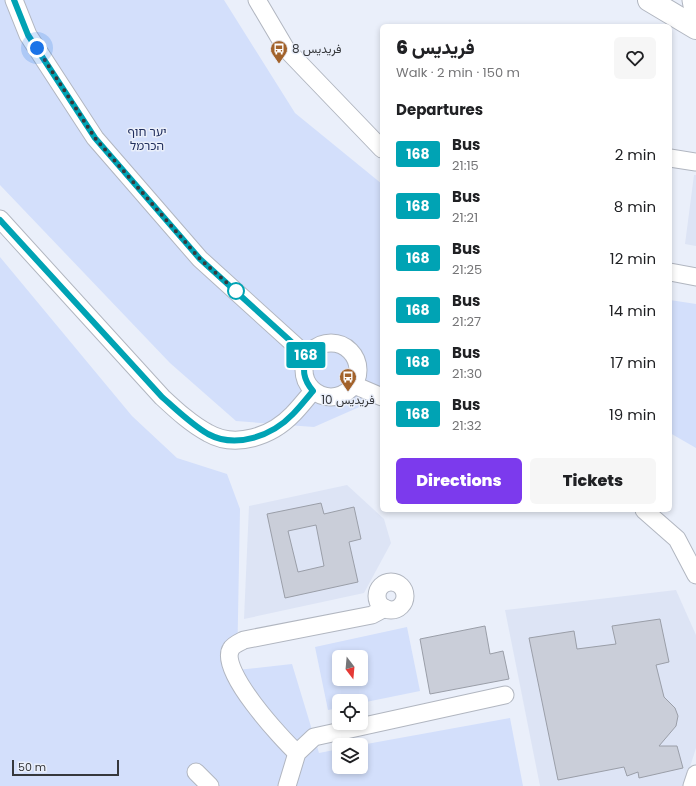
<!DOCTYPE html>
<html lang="en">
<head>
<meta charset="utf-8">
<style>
  :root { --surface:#fff; --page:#f6f6f6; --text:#202124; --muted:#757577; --accent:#7c3aed }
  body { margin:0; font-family:Poppins,Vazirmatn,"Noto Sans Hebrew",sans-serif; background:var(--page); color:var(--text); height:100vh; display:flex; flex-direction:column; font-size:15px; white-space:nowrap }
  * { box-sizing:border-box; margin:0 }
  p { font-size:13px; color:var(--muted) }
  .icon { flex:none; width:22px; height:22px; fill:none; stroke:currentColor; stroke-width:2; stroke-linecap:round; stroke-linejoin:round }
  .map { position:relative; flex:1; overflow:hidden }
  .details { position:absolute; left:380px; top:24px; width:292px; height:488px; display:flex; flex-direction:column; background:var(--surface); border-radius:6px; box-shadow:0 2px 6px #0003 }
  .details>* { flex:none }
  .badge { padding:0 8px; border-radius:3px; font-size:14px; line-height:26px }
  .needle { width:26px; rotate:164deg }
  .fabs { position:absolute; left:332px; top:650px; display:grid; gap:8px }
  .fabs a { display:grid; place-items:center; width:36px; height:36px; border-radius:6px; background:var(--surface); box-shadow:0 2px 6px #0003; font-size:20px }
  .scale { position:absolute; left:12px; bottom:10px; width:107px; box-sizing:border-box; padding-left:4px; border:2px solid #36383c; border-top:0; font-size:11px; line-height:14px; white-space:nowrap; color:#36383c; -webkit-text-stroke:3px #eaeffa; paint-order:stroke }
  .you { position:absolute; width:20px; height:20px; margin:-10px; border:3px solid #fff; border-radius:50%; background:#1a73e8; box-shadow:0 0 0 6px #1a73e833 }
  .map>.badge { position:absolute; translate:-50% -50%; box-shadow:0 0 0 2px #fff }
  h2 { padding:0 16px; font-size:15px; line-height:36px }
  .round { display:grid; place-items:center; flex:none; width:42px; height:42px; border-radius:6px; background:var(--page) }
  .overview { display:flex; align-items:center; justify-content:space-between; height:68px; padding:0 16px }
  h1 { font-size:19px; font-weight:800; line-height:30px }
  .cta { display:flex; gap:8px; margin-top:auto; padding:8px 16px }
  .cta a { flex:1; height:46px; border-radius:6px; background:var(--accent); color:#fff; font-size:16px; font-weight:800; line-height:46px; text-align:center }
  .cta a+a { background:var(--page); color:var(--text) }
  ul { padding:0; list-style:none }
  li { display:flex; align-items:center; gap:12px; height:52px; padding:0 16px }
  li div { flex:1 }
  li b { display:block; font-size:15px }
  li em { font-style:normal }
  li .badge { min-width:44px; font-weight:700; text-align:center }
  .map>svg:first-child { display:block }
  .built { fill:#dde4f5 }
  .green { fill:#d3dffb; fill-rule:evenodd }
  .building { fill:#caced9; stroke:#9a9ea8; fill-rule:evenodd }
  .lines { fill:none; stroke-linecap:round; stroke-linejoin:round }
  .street-casing { stroke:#b1b6c0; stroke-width:19 }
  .secondary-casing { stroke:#b1b6c0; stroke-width:24 }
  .street { stroke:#fff; stroke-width:17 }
  .secondary { stroke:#fff; stroke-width:22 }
  .line-casing { stroke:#fff; stroke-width:9 }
  .line { stroke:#00a3b4; stroke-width:6 }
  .walk { stroke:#36383c; stroke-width:4; stroke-dasharray:0 7.2 }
  .stop-dot { fill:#fff; stroke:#00a3b4; stroke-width:2 }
  .labels { text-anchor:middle; stroke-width:3; stroke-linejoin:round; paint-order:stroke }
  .poi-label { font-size:12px; fill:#36383c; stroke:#eaeffa; text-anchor:start }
  .park-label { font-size:12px; fill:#202e5c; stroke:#eaeffa }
</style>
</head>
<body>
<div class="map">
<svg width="696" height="786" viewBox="0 0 696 786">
  <rect width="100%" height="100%" fill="#eaeffa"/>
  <g class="built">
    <polygon points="694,175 696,175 696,246 685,244"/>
    <polygon points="347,485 384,519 391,543 364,593 244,619 249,506"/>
    <polygon points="676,590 696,635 696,748 684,786 540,786 505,610"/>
  </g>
  <g class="green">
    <polygon points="0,0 224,0 295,113 382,184 382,397 314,427 236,421 170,363 0,185"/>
    <polygon points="0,257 132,416 177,458 227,474 240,509 237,670 292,664 319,753 339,749 339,767 361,767 361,745 510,718 523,786 0,786"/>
    <polygon points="670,300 696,304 696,448 670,433"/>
    <path d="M407,627L420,691L361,703V701H339V708L328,710L315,647ZM339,657H361V679H339Z"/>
  </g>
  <g class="building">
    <path d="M321,503L324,514L354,507L361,539L349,542L358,582L285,598L267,514ZM316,525L324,566L298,572L288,531Z"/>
    <polygon points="660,619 669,662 656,665 664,697 675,708 678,716 676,726 659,746 677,746 683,768 639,778 638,772 627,776 624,767 558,780 529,638 574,631 577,649 616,644 612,626"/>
    <polygon points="485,626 490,654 503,651 509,679 430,694 420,639"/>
  </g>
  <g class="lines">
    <g class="street-casing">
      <g id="street">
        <polyline points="14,0 28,35 95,138 200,259 307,356"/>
        <polyline points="257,0 286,49 382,149"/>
        <polyline points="691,0 696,28"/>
        <polyline points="670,158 696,162"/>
        <path d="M0,219L162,397C176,410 191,424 208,433C236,449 272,436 293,414C300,407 306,399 313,391"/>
        <polyline points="670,272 696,277"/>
        <circle cx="331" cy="370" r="27"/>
        <polyline points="354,385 382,397"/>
        <polyline points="644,510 677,539 696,575"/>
        <circle cx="391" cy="596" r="14"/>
        <path d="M297,753C282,739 218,670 231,649C233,645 240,642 244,640L372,615L385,608"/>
        <polyline points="196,772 210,786"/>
        <polyline points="287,786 297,753 314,737 505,695"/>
        <polyline points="692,786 696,774"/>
      </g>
    </g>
    <g class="secondary-casing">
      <polyline id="secondary" points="649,0 696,28"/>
    </g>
    <use href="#street" class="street"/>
    <use href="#secondary" class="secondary"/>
  </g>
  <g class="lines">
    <g class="line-casing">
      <path id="line" d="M0,220L162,397C177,410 191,424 208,434C236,449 272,436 293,414C300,407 306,399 313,391C303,379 302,370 307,356L200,259L95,138L28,35L14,0"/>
    </g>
    <use href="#line" class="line"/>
    <polyline class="walk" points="37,48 95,138 200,259 236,291"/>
  </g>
  <defs>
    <g id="bus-pin" transform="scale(0.9)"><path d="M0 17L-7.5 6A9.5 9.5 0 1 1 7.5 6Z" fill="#a2622b" stroke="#eaeffa"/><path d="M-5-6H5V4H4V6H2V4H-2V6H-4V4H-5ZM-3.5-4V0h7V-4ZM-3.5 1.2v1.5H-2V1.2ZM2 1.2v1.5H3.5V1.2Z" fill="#fff"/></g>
  </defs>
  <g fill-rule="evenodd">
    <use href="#bus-pin" x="279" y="49"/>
    <use href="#bus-pin" x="348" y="377"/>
  </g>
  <circle class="stop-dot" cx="236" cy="291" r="8"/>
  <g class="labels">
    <g class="poi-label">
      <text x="292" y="53">فريديس 8</text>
      <text x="348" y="404" text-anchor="middle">فريديس 10</text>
    </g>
    <g class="park-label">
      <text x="147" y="136">יער חוף<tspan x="147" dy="14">הכרמל</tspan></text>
    </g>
  </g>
</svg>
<div class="fabs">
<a><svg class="needle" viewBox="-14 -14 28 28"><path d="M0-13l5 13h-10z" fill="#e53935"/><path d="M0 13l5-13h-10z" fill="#757577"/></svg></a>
<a><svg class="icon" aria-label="locate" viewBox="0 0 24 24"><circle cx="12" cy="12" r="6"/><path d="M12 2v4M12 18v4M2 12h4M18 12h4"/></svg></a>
<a><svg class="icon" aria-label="layers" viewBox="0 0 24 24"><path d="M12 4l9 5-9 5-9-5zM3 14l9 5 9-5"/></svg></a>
</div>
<div class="scale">50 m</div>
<div class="you" style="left:37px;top:48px"></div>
<b class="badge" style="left:306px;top:355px;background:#00a3b4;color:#fff">168</b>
<section class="details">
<div class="overview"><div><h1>فريديس 6</h1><p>Walk · 2 min · 150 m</p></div><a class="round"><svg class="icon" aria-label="heart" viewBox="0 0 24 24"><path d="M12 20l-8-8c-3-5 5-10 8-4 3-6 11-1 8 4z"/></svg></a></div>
<h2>Departures</h2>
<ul>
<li><span class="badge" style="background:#00a3b4;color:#fff">168</span><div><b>Bus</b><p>21:15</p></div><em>2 min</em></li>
<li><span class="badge" style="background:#00a3b4;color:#fff">168</span><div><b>Bus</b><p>21:21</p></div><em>8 min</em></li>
<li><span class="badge" style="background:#00a3b4;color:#fff">168</span><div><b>Bus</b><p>21:25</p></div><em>12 min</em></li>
<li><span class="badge" style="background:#00a3b4;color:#fff">168</span><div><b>Bus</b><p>21:27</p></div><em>14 min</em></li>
<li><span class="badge" style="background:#00a3b4;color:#fff">168</span><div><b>Bus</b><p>21:30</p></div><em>17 min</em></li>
<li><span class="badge" style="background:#00a3b4;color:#fff">168</span><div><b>Bus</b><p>21:32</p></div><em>19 min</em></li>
</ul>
<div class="cta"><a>Directions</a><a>Tickets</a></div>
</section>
</div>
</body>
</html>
